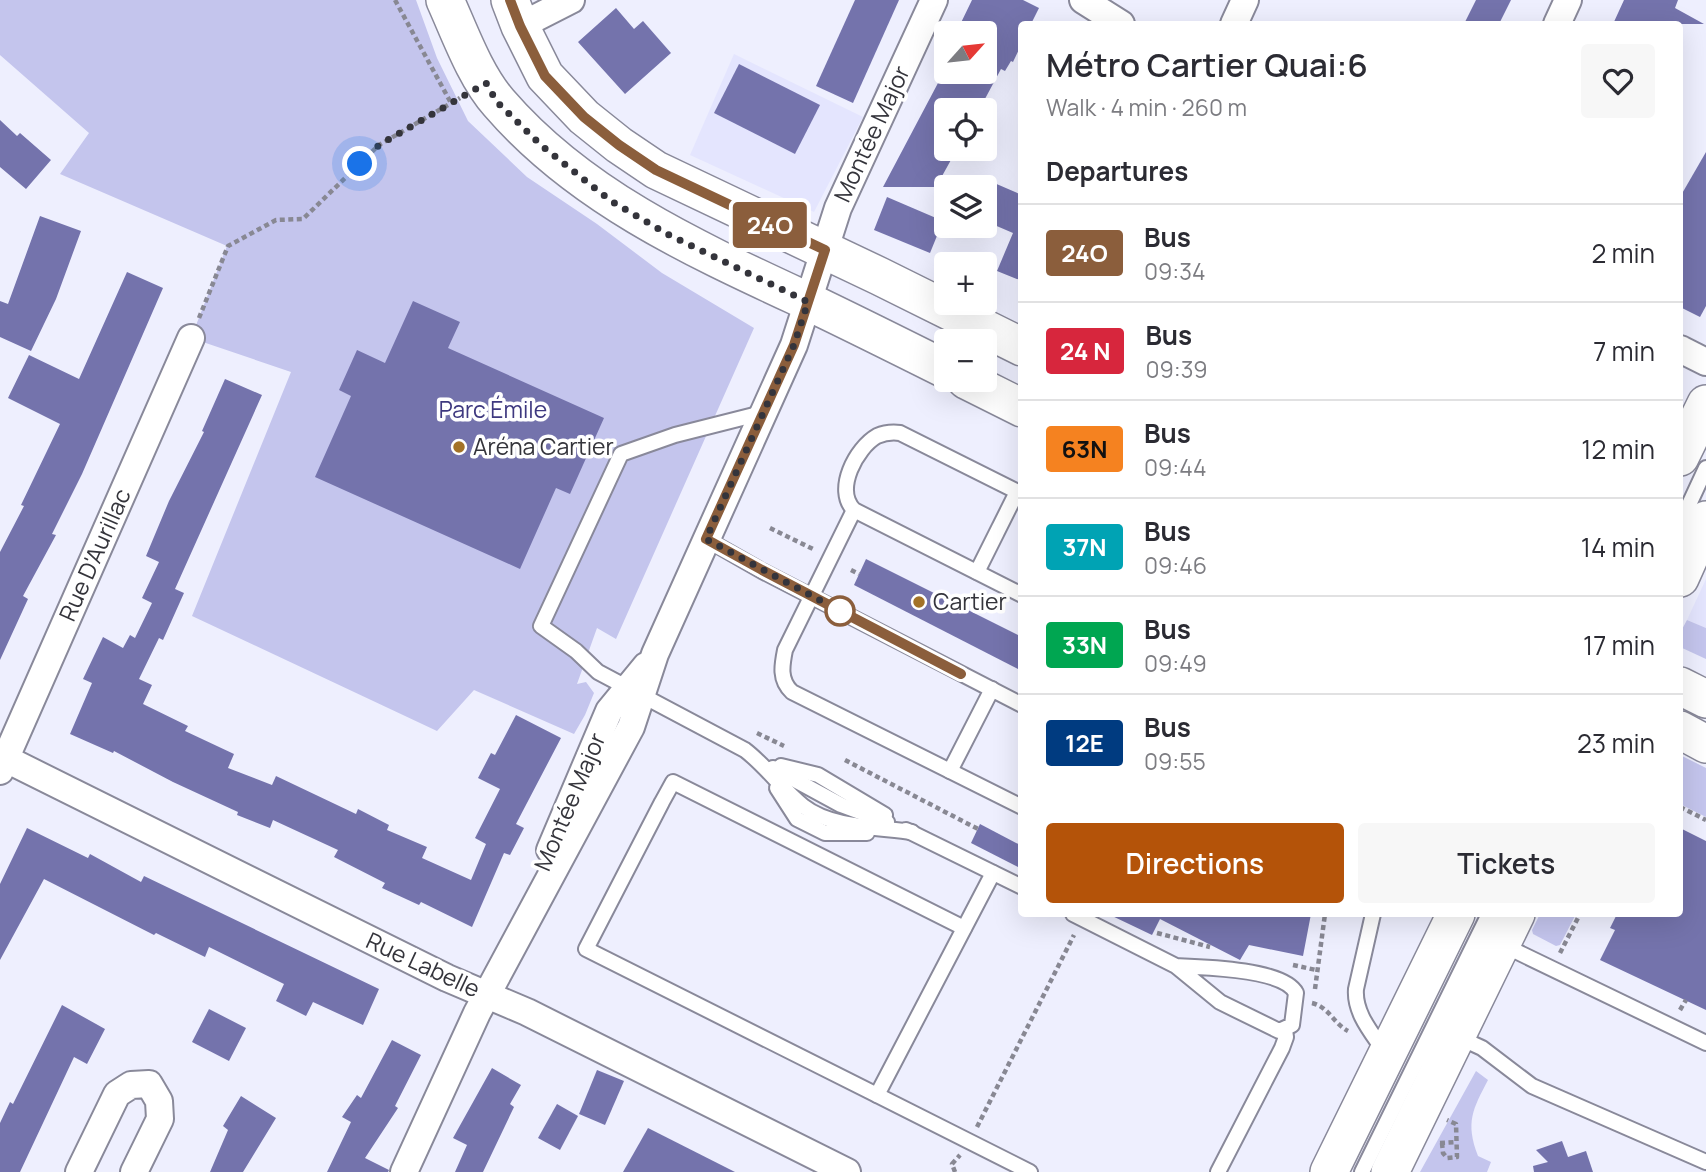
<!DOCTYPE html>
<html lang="en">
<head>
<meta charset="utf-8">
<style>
  :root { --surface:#fff; --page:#f7f7f7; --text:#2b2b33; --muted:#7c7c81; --line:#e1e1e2; --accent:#b45309 }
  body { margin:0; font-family:Manrope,sans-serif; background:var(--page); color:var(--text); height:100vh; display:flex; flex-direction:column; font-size:26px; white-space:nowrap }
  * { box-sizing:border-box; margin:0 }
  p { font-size:23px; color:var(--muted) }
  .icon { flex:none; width:38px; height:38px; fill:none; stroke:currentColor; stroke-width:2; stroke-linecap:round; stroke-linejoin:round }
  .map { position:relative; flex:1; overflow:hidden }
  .drawer { position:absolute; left:1018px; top:21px; width:665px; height:896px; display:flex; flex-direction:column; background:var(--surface); border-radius:7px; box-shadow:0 7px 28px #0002 }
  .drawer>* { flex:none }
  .badge { padding:0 14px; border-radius:5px; font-size:24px; line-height:46px }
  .needle { width:46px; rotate:63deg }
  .tools { position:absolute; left:934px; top:21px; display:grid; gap:14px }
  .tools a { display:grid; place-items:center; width:63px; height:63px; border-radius:7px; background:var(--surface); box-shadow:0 7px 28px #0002; font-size:35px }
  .you { position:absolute; width:35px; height:35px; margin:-18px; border:5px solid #fff; border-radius:50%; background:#1a73e8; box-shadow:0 0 0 10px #1a73e833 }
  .map>.badge { position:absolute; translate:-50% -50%; box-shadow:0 0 0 4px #fff }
  h2 { padding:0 28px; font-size:26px; line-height:63px }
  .round { display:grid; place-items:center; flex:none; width:74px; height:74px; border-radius:7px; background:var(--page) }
  .summary { display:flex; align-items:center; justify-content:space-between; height:119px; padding:0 28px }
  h1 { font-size:33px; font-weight:600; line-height:52px }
  .button { display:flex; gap:14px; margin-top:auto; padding:14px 28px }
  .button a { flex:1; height:80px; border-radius:7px; background:var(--accent); color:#fff; font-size:28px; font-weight:600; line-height:80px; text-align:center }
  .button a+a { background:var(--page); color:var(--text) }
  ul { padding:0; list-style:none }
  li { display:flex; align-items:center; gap:21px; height:98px; padding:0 28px; border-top:2px solid var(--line) }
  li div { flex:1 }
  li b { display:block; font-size:26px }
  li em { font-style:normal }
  li .badge { min-width:77px; font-weight:700; text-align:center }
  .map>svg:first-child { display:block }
  .built { fill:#e4e5fe }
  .green { fill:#c4c5ed }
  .building { fill:#7473ac }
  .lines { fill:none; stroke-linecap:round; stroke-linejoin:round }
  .lane-casing { stroke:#89899a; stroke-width:18 }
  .street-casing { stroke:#89899a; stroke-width:30 }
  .secondary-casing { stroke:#89899a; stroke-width:40 }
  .path { stroke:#888893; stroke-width:4.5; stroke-dasharray:5 3.5; stroke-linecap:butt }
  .lane { stroke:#fff; stroke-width:14 }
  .street { stroke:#fff; stroke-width:26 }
  .secondary { stroke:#fff; stroke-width:37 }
  .line-casing { stroke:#fff; stroke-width:16 }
  .line { stroke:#8b5e3c; stroke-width:10 }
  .walk { stroke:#34343b; stroke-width:7; stroke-dasharray:0 12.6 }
  .poi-dot { fill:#a37227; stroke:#fff; stroke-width:2.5 }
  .stop-dot { fill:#fff; stroke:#8b5e3c; stroke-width:3.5 }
  .labels { text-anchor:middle; stroke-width:7; stroke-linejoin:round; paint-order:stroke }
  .street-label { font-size:23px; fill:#34343b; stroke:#fff }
  .park-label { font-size:23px; fill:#3e387f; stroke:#fff }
  .poi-label { font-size:23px; fill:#34343b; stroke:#fff; text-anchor:start }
</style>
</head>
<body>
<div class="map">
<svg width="1706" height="1172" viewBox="0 0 1706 1172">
  <rect width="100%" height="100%" fill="#eeeffe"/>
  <g class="built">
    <polygon points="734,54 863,117 814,212 690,155"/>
    <polygon points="1706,579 1706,628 1687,620"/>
  </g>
  <g class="green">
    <polygon points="0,0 416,0 437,58 468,121 527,177 597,224 662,273 754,328 616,639 597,628 577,684 586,682 594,693 585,715 574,734 474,690 437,731 192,616 291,372 191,338 227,246 60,174 89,133 0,55"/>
    <polygon points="1687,620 1706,628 1706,659 1680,647 1680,633"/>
    <polygon points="1680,755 1706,768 1706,817 1680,804"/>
    <polygon points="1540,914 1576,914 1560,945 1556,946 1533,934 1532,930"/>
    <path d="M1476,1071L1488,1080C1473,1109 1465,1122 1478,1156L1491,1162L1487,1172H1420Z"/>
  </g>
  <g class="building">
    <polygon points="855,0 899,0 853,103 816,86"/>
    <polygon points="972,0 1023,0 1039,8 1031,24 1022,24 1022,43 1013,62 1011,61 1005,71 1001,69 979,110 947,110 947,149 957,149 936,187 883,187 947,66 947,72 985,72 985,33 956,33"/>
    <polygon points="1476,0 1511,0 1499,24 1464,24"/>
    <polygon points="1624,0 1678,0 1675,8 1704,24 1613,24"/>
    <polygon points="616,8 634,29 643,21 671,53 625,94 578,42"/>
    <polygon points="739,64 820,105 795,154 714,113"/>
    <polygon points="0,120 17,136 20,133 51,160 26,189 0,167"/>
    <polygon points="1706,152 1706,306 1700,317 1680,307 1680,197"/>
    <polygon points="985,179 1022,195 1022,281 997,271 1013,233 985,221"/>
    <polygon points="887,197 943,221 930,253 874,230"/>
    <polygon points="40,216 81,231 56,299 31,351 0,337 0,301 8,304"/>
    <polygon points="127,272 163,288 82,474 52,534 56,535 23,596 28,599 0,660 0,552 24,506 21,505 60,424 8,398 29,355 79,379"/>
    <polygon points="413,301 460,322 448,348 604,418 570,494 556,488 520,569 315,477 351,396 339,390 357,350 385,363"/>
    <polygon points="225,379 262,395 175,589 184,593 163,640 159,638 139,679 152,685 143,704 188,726 185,731 234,754 228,768 272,785 276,776 356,814 358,809 389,825 387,830 427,847 422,858 471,880 486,844 475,838 500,789 478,778 491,753 495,755 516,715 561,738 516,824 524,828 510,855 504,853 472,927 421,902 419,905 382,888 385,883 334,857 338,850 273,820 270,828 237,815 238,812 173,782 114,751 113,753 70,734 92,683 83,679 103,637 123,648 130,635 135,638 152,603 142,598 159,562 146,556 169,501 204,432 202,431"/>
    <polygon points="866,559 1022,637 1022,671 854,585"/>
    <polygon points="980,824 1022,846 1022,869 971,843"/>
    <polygon points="27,828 88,858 90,854 141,882 144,876 379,989 363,1025 313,1002 306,1016 276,1001 284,984 209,947 205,957 156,933 154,935 44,879 0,960 0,884"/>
    <polygon points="1680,828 1706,841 1706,1010 1600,960 1615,930 1610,928 1617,914 1680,914"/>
    <polygon points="1108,914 1311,914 1303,956 1249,945 1240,960 1160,919 1152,935"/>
    <polygon points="62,1005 105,1029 87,1064 74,1057 20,1172 0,1172 0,1123 10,1102 13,1104"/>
    <polygon points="209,1009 246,1028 229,1061 192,1042"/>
    <polygon points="392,1040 421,1055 395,1106 398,1108 365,1158 389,1170 388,1172 327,1172 351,1122 342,1117 357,1095 361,1098"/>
    <polygon points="492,1068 521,1085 510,1104 514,1107 483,1172 455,1172 467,1145 453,1138"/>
    <polygon points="597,1070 624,1081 605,1125 579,1114"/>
    <polygon points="241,1096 276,1118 243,1172 210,1172 228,1130 223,1126"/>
    <polygon points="557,1104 578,1116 560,1150 538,1138"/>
    <polygon points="648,1128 735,1172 623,1172"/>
    <polygon points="1562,1141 1568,1157 1586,1151 1593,1172 1534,1172 1533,1166 1548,1162 1536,1150"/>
  </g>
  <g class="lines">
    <g class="lane-casing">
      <g id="lane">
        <path d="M762,413L675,435L621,454L541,626L576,651L598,672L745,750C766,766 782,789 803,806C831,828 877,827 912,832"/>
        <path d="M1022,494L900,433C892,432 884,433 877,436C856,448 834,490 854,510L1022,595"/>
        <path d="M854,510L785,650C782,665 779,680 792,692L1022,807"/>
        <polyline points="1680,524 1706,468"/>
        <polyline points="706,539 762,571 1022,705"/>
        <polyline points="977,572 1017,492"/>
        <polyline points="781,766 818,775 885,815"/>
        <polyline points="773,768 841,805 887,822"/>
        <polyline points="950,771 992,689"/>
        <polyline points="777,788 797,819 825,833 867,833"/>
        <polyline points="906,830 1022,887"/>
        <polyline points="993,873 877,1095 1030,1172"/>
        <path d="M1073,914L1176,966L1220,1002L1279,1031L1292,1025L1296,993C1284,969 1202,967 1176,966"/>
        <path d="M1373,914L1356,989C1354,1013 1372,1033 1384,1051"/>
        <polyline points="1503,945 1706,1043"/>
        <polyline points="1458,1037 1482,1048 1532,1086 1706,1162"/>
        <polyline points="877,1095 586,949 662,802 673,782 964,928"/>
        <polyline points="1218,1172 1282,1048 1286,1037 1285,1030"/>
        <polyline points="1362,1172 1489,914"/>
      </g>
    </g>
    <g class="street-casing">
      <g id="street">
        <polyline points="1083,0 1121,24"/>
        <polyline points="1234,24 1245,0"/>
        <polyline points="1557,24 1568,0"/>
        <polyline points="520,26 571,0"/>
        <polyline points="1680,349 1706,362"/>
        <polyline points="0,756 447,978 527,1012 847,1172"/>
        <polyline points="0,771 191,338"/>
        <polyline points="550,850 609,711 646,666"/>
        <polyline points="79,1172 117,1094 131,1085 149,1084 159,1101 160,1119 134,1172"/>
        <polyline points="404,1172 477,1013 631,727 655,654 794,345 838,208 934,0"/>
      </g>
    </g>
    <g class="secondary-casing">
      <g id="secondary">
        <path d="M445,0C460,33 475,76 499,103C581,198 697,250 809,302C855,324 901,347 947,370"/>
        <polyline points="510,0 520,26 545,76 584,117 619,145 656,170 879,276 1022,347"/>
        <polyline points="966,380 1022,408"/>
        <polyline points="1680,457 1706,404"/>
        <polyline points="1680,578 1706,520"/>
        <polyline points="1680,686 1706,699"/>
        <polyline points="1680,730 1706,744"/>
        <polyline points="1329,1172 1456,914"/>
        <polyline points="1390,1172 1516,914"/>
      </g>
    </g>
    <g class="path">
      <polyline points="395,0 451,103"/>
      <polyline points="199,318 228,246 276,220 303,219 379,145 460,98"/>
      <polyline points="770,528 813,549"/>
      <polyline points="851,570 859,574"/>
      <polyline points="757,733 784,746"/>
      <polyline points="845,760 978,829"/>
      <polyline points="1680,807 1706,820"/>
      <polyline points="1157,933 1210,947"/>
      <polyline points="1560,953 1580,914"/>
      <polyline points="1293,965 1316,970"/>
      <polyline points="1315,989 1325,914"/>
      <path d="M1312,1003C1329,1007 1333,1023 1348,1031"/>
      <polyline points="1680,1010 1686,1000"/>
      <polyline points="977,1127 1074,935"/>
      <polyline points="1440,1143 1457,1142"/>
      <polyline points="1442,1143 1443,1153 1447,1158 1457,1157 1456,1124 1447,1120"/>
      <polyline points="955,1172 952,1164 960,1155"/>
    </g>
    <use href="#lane" class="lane"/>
    <use href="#street" class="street"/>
    <use href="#secondary" class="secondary"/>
  </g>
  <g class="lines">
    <g class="line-casing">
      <polyline id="line" points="510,0 520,26 545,76 584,117 619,145 656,170 825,250 794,345 706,539 762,570 961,674"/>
    </g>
    <use href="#line" class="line"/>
    <polyline class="walk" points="360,164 379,145 486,83 497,102 542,146 611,201 669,235 808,302 794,345 706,539 840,611"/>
  </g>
  <g class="poi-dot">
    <circle cx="459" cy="447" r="7"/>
    <circle cx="919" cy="602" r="7"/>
  </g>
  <circle class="stop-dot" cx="840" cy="611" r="14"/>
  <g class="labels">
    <g class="street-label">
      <text transform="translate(872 134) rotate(-65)" y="8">Montée Major</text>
      <text transform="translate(95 555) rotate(-66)" y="8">Rue D'Aurillac</text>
      <text transform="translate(570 802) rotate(-67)" y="8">Montée Major</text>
      <text transform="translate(423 965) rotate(25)" y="8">Rue Labelle</text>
    </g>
    <g class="park-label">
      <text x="493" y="418">Parc Émile</text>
    </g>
    <g class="poi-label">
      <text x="473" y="455">Aréna Cartier</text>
      <text x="933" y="610">Cartier</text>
    </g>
  </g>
</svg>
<div class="tools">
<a><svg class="needle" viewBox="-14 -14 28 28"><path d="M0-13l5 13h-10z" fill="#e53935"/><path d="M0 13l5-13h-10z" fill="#7c7c81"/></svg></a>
<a><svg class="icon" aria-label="locate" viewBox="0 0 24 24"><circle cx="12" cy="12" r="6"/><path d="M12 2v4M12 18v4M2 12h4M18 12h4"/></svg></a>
<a><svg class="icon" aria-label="layers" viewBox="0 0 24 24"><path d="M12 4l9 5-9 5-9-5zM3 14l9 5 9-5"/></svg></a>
<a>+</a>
<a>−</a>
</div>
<div class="you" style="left:360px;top:164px"></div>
<b class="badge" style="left:770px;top:225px;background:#8b5e3c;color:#fff">24O</b>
<section class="drawer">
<div class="summary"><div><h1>Métro Cartier Quai:6</h1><p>Walk · 4 min · 260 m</p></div><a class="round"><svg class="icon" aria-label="heart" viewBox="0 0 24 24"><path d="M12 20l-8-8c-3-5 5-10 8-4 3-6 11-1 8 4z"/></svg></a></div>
<h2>Departures</h2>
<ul>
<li><span class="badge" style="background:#8b5e3c;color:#fff">24O</span><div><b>Bus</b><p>09:34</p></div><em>2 min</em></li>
<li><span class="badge" style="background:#d7263d;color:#fff">24 N</span><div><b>Bus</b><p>09:39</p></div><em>7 min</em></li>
<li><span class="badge" style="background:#f58220;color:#111">63N</span><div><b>Bus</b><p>09:44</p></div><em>12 min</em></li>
<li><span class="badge" style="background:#00a3b4;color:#fff">37N</span><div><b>Bus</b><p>09:46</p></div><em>14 min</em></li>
<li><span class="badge" style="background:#00a651;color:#fff">33N</span><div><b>Bus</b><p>09:49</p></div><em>17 min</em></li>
<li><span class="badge" style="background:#003b80;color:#fff">12E</span><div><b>Bus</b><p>09:55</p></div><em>23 min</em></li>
</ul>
<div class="button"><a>Directions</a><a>Tickets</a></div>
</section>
</div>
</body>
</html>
